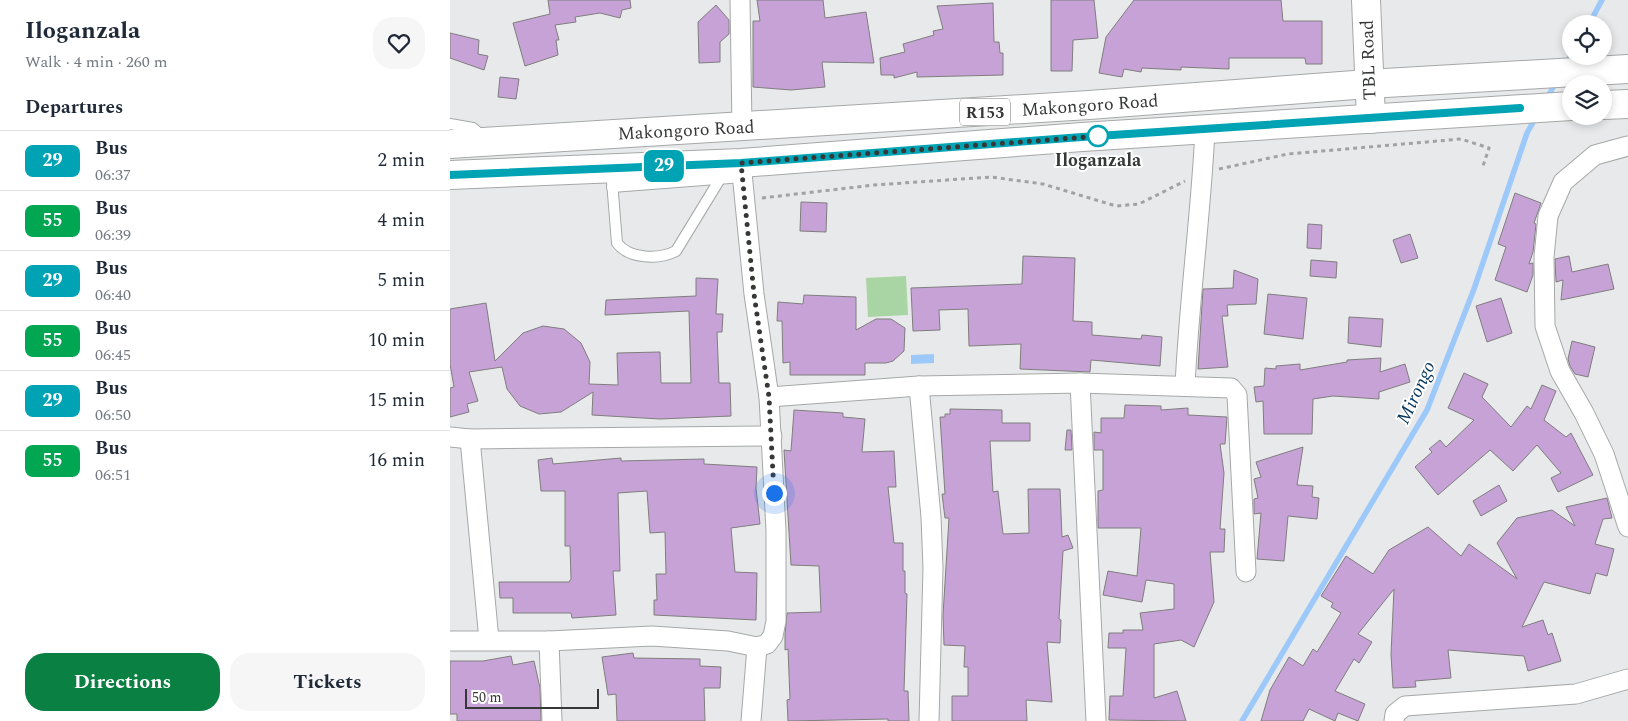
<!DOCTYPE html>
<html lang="en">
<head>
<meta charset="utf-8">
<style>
  :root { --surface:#fff; --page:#f6f6f7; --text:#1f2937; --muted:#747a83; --line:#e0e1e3; --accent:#0b8043 }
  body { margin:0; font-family:Spectral,serif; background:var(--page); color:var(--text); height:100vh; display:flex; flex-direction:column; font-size:19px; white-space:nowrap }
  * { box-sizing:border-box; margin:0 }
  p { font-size:16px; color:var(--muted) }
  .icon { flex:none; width:28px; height:28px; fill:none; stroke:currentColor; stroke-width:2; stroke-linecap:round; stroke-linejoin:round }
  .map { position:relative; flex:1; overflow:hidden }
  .sheet { display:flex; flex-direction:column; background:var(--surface); width:450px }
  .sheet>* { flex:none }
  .badge { padding:0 10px; border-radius:8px; font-size:18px; line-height:32px }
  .fabs { position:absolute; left:1112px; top:15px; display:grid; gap:10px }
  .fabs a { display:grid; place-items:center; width:50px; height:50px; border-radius:50%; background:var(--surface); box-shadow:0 2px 8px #0003; font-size:25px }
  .scale { position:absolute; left:15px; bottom:12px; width:134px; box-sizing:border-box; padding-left:5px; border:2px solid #363737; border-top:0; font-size:14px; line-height:18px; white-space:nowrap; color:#363737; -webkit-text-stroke:4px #fff; paint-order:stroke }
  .you { position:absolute; width:25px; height:25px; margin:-12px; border:4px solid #fff; border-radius:50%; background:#1a73e8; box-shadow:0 0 0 8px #1a73e833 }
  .map>.badge { position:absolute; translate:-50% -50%; box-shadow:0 0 0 2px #fff }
  h2 { padding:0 25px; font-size:19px; line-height:45px }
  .round { display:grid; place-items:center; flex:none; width:52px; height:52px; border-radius:20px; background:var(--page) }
  .summary { display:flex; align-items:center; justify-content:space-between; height:85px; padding:0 25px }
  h1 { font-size:24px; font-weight:700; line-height:38px }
  .cta { display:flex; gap:10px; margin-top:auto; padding:10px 25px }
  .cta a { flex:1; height:58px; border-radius:20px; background:var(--accent); color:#fff; font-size:20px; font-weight:700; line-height:58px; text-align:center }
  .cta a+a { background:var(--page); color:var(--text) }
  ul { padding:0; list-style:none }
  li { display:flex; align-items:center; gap:15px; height:60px; padding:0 25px; border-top:1px solid var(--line) }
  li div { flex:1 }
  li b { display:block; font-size:19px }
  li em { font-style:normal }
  li .badge { min-width:55px; font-weight:700; text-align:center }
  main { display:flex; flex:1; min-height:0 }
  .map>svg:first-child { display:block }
  .green { fill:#a9d4a4 }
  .water { fill:#9cc9f9 }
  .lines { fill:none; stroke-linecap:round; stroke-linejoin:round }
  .stream { stroke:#9cc9f9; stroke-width:5.5 }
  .building { fill:#c7a2d6; stroke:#7f7e7f }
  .lane-casing { stroke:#a6a8a8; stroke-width:12 }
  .street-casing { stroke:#a6a8a8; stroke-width:21 }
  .secondary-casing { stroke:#a6a8a8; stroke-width:30 }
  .primary-casing { stroke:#a6a8a8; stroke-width:30 }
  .path { stroke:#a1a2a3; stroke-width:3; stroke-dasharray:4 4; stroke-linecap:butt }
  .lane { stroke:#fff; stroke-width:10 }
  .street { stroke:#fff; stroke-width:19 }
  .secondary { stroke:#fff; stroke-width:28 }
  .primary { stroke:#fff; stroke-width:28 }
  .line-casing { stroke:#fff; stroke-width:11 }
  .line { stroke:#00a3b4; stroke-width:8 }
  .walk { stroke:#363737; stroke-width:5; stroke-dasharray:0 9 }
  .stop-dot { fill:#fff; stroke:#00a3b4; stroke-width:2.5 }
  .labels { text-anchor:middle; stroke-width:4; stroke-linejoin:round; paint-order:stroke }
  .shield { fill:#fff; stroke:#727373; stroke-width:1 }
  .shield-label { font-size:16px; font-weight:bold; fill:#363737 }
  .street-label { font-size:18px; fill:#363737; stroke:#fff }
  .stop-label { font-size:18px; font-weight:bold; fill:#363737; stroke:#fff }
  .water-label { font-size:19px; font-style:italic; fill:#00335d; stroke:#fff }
</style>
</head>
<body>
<main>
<section class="sheet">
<div class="summary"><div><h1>Iloganzala</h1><p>Walk · 4 min · 260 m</p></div><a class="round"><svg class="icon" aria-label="heart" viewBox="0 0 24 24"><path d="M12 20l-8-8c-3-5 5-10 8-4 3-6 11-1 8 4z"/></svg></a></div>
<h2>Departures</h2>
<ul>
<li><span class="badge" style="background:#00a3b4;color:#fff">29</span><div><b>Bus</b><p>06:37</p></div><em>2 min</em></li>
<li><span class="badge" style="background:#00a651;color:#fff">55</span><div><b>Bus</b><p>06:39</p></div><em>4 min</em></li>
<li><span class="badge" style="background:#00a3b4;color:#fff">29</span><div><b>Bus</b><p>06:40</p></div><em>5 min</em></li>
<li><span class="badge" style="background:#00a651;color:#fff">55</span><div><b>Bus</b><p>06:45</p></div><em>10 min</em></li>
<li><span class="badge" style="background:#00a3b4;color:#fff">29</span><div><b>Bus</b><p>06:50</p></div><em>15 min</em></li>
<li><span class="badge" style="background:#00a651;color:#fff">55</span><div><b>Bus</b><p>06:51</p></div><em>16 min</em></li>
</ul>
<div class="cta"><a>Directions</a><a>Tickets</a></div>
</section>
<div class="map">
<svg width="1178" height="721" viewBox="0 0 1178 721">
  <rect width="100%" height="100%" fill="#e8e9ea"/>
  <polygon class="green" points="456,276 458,315 418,317 416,278"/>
  <polygon class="water" points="484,354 484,363 461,364 461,355"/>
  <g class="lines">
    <g class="stream">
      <polyline points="1139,24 1152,0"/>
      <polyline points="1116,65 1121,55"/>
      <polyline points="1096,100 1106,82"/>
      <polyline points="792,721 977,410 1024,289 1077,133 1086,117"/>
    </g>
  </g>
  <g class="building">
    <polygon points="98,0 180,0 181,8 172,10 170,18 150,13 125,17 126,22 105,25 109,40 106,40 108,55 75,66 63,23 100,14"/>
    <polygon points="307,0 373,0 375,18 416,12 424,63 372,62 375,87 341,90 303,87 303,21 310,21"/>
    <polygon points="601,0 644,0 648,38 623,40 622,71 601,71"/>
    <polygon points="684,0 831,0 833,21 872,21 872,64 856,64 855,58 779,58 779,69 731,67 731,70 692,68 691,72 674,69 672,77 649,73 656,37"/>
    <polygon points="543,3 544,42 549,42 550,53 553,53 553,75 467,77 467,72 444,78 444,75 431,75 430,58 455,52 453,44 484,35 483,31 493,29 487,6"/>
    <polygon points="266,5 279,20 279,34 270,42 270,62 249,63 248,22"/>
    <polygon points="0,33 29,40 28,54 38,56 34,70 0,58"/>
    <polygon points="50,77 69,79 66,99 48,97"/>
    <polygon points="1065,193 1091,203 1084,223 1086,224 1083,252 1079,264 1083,263 1083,275 1077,292 1045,280 1056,247 1048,244"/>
    <polygon points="351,202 377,203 376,232 350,231"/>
    <polygon points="858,224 872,225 871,249 857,248"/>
    <polygon points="960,234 968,258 951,263 943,240"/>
    <polygon points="573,256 625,258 623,321 642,322 642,335 691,339 692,335 712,337 710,366 641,360 640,372 570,369 571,344 519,346 518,309 489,310 490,330 463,331 461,288 572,284"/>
    <polygon points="1119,256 1122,272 1158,264 1164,289 1111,300 1113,280 1106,282 1105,259"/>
    <polygon points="861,260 887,262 886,278 860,276"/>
    <polygon points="784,270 808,279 806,304 777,305 778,316 772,316 778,367 748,369 753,289 783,288"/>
    <polygon points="246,278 268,279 266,314 273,314 272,332 267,332 269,383 280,383 281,416 210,419 142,415 143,392 111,412 89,414 70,406 57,389 52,367 19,372 28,401 17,404 19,412 0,417 0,388 4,387 0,364 0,309 36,303 45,361 73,333 93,326 114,329 131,343 140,362 139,384 168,385 167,353 210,352 211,383 241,383 239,311 155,315 156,300 246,296"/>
    <polygon points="818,294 857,298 853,339 814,334"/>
    <polygon points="354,295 406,297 406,330 426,319 441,319 455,328 454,351 443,361 436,363 415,363 415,375 340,375 340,362 333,363 332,321 327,321 328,302 353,304"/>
    <polygon points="1051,298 1062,333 1037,342 1026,306"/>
    <polygon points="899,317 933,319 931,347 898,343"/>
    <polygon points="1122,341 1145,347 1138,377 1125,374 1120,366 1118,359"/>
    <polygon points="931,358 930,372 955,364 960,382 929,392 929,399 883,396 863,399 862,434 814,434 813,401 806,402 804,387 814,386 815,368 826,369 826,366 850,364 850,370 897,362 897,360"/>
    <polygon points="1014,373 1038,384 1032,397 1061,427 1077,406 1081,409 1092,385 1106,391 1094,420 1116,437 1121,433 1143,475 1108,492 1101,478 1111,473 1087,445 1063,471 1040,450 988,495 965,467 982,452 979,449 990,440 996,447 1024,420 998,408"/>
    <polygon points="675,405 711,406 711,410 738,408 738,415 777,417 775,444 770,444 774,473 770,529 775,529 774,552 760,552 764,602 744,647 731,640 704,644 704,698 727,691 736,721 659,720 660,696 673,696 676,648 658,648 659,633 673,633 673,630 693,630 690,613 724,609 724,584 696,580 692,602 653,595 658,571 687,576 691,528 648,528 648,491 653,490 653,450 644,450 644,432 651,433 651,418 674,418"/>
    <polygon points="500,409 552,410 552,423 580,423 580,441 540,441 543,492 548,491 553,534 579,533 578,489 610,489 612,537 618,535 623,548 613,551 609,619 611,620 610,643 597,642 602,702 576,700 577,721 502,721 502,696 518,696 518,667 514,667 515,646 494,645 493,615 499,518 495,518 492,494 495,494 490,417 495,417 495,414 500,414"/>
    <polygon points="344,410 393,413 393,417 415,419 412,452 444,451 446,487 438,487 444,543 453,543 453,571 455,571 455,593 457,594 454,691 458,691 459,721 438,721 438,719 338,721 337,700 340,699 338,649 335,650 335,634 337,613 371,612 369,566 341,565 334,450 341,451"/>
    <polygon points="617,430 621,430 622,450 615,450"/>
    <polygon points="853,447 847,485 863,486 862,497 869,498 867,519 838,516 834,561 807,559 811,513 804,514 804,499 808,498 804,479 811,477 806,462"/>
    <polygon points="102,458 103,464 171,458 171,461 254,459 254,464 307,467 306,488 310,524 281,528 285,572 307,573 306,620 204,615 204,600 207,600 206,574 216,574 215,532 200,533 197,491 168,493 170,571 163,571 166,615 122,618 121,613 63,613 63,598 50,598 49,582 119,582 121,579 120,546 115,546 115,491 91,491 88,460"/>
    <polygon points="1049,485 1057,501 1031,516 1023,501"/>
    <polygon points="1157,498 1162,518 1153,519 1145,544 1164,549 1157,576 1146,573 1140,594 1094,582 1072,627 1093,620 1098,635 1102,633 1111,661 1078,671 1074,656 998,650 1001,678 965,681 966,687 943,688 941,654 944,589 908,634 922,642 909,663 904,659 885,691 915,704 908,721 888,713 885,721 859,709 853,721 811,721 820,690 839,657 853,666 863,649 867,652 891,613 881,607 883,603 871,596 896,556 923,574 939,550 978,527 1011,556 1019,544 1067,579 1047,543 1067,518 1102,510 1125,526 1116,507"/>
    <polygon points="183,653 184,658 250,659 250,666 271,667 270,688 254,688 255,721 167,721 166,694 158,695 152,657"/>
    <polygon points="61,656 63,665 84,661 90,688 91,721 7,721 7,714 0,714 0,661 33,661"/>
  </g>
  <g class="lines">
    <g class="lane-casing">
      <g id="lane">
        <polyline points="0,124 23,128 35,138"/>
        <path d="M161,169L167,243C179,259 209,260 226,251L270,179"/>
        <polyline points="162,187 293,177"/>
      </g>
    </g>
    <g class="street-casing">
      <g id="street">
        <polyline points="290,0 292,127"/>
        <polyline points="1178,146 1145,155 1113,182 1098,216 1094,257 1095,326 1110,371 1134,413 1154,454 1178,527"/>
        <polyline points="630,383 646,721"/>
        <polyline points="469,386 481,517 483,568 479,721"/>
        <path d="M735,386C739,300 751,215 755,130"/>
        <polyline points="319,397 469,386 630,383 781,388 787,395 796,572"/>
        <polyline points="0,437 20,439 322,436"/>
        <polyline points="20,439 39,640"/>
        <polyline points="0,641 99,641 202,636 278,641 307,647 317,644 323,636 326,621 326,531 319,397 304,294 291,163"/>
        <polyline points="99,641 102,721"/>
        <polyline points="301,721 307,647"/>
        <polyline points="944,721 945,714 955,706 1126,694 1178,679"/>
      </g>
    </g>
    <g class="secondary-casing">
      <polyline id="secondary" points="916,0 921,119"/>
    </g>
    <g class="primary-casing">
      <g id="primary">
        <polyline points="1154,105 1178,104"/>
        <polyline points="0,144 639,105 918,84 1178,69"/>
        <polyline points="0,175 291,163 632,137 1121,106"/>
      </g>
    </g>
    <g class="path">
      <polyline points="769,169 838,154 1011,139 1039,148 1033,166"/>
      <polyline points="312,198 424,185 541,177 593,184 666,206 689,204 735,181"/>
    </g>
    <use href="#lane" class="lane"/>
    <use href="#street" class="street"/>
    <use href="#secondary" class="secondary"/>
    <use href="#primary" class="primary"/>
  </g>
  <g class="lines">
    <g class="line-casing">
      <polyline id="line" points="0,175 291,163 632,137 1070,108"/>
    </g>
    <use href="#line" class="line"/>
    <polyline class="walk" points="324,493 319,397 304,294 291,163 650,136 648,136"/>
  </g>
  <circle class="stop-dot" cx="648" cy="136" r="10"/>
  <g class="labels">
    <rect class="shield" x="510" y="98.5" width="50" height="27" rx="4"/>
    <g class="shield-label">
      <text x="535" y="118">R153</text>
    </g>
    <g class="street-label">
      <text transform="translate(918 60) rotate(-92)" y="6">TBL Road</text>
      <text transform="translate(640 105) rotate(-4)" y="6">Makongoro Road</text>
      <text transform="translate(236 130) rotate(-3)" y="6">Makongoro Road</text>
    </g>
    <g class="stop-label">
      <text x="648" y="166">Iloganzala</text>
    </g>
    <g class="water-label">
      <text transform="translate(965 392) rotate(-65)" y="7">Mirongo</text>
    </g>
  </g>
</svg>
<div class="fabs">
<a><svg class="icon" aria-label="locate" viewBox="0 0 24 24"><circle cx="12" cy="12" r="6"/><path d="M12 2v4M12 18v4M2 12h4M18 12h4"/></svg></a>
<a><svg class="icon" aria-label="layers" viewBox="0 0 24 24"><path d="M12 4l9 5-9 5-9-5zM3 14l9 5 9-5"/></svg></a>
</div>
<div class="scale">50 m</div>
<div class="you" style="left:324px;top:493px"></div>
<b class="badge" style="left:214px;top:166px;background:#00a3b4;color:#fff">29</b>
</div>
</main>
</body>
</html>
